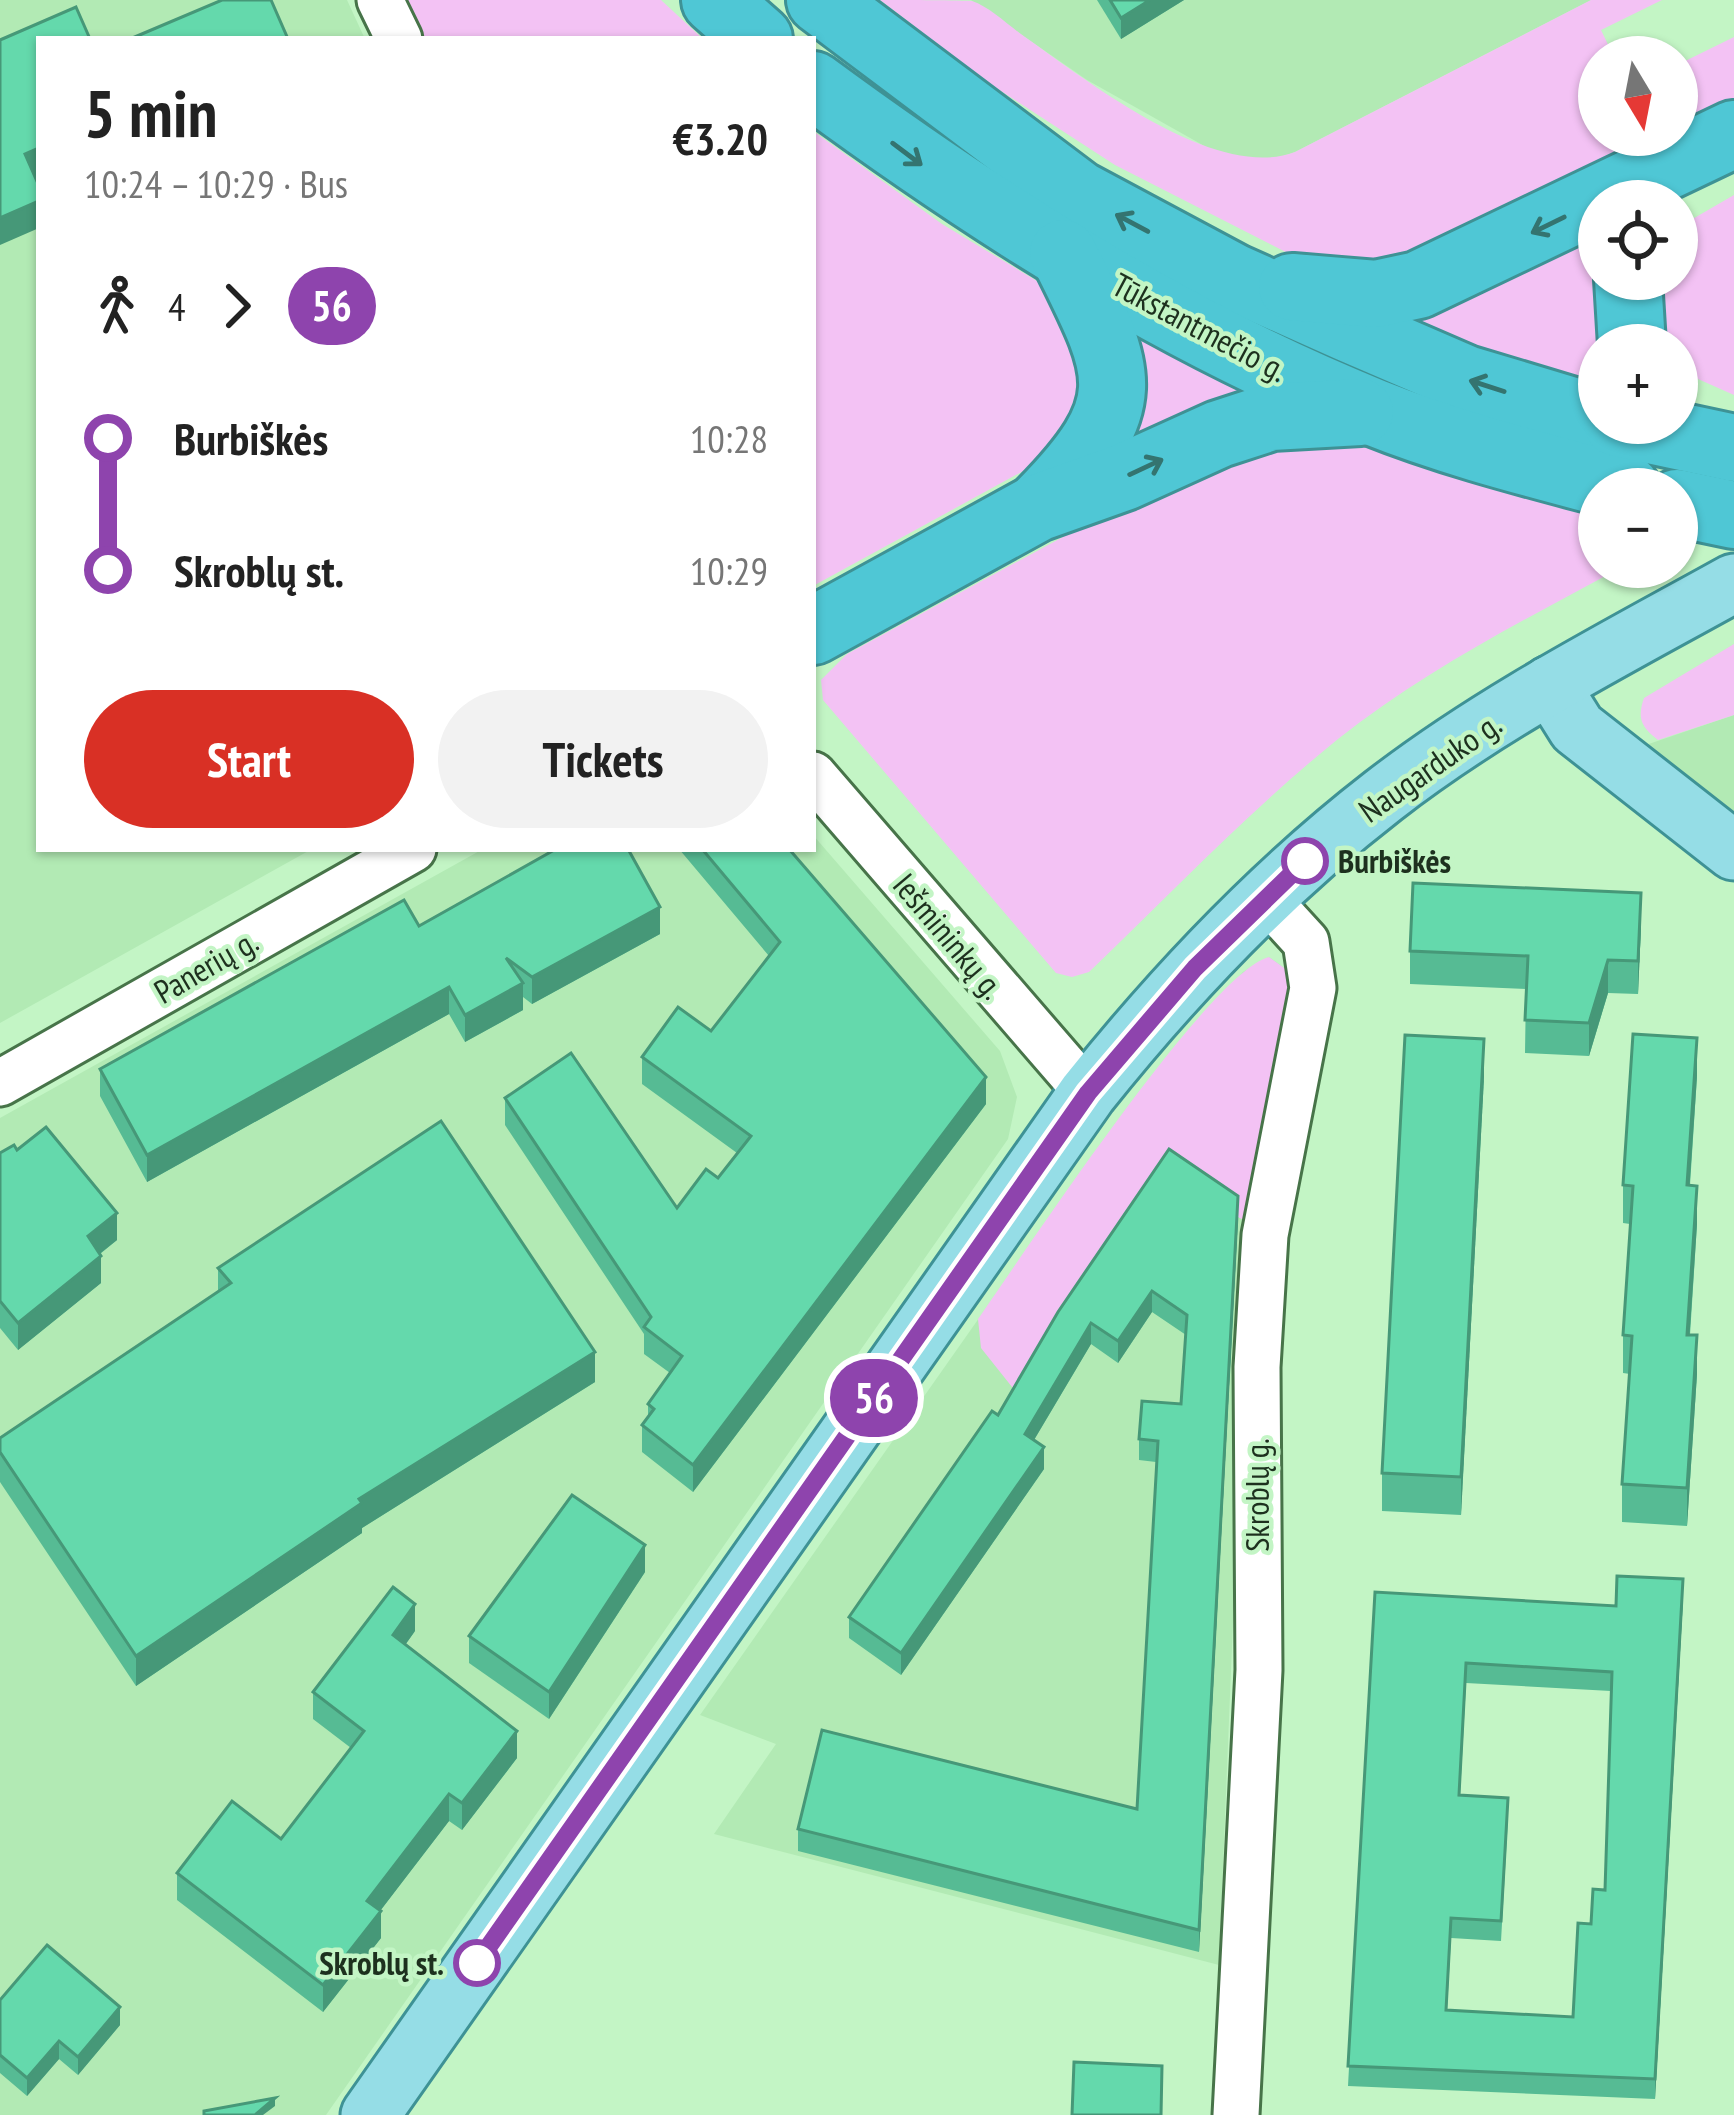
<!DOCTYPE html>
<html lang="en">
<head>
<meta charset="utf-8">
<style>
  :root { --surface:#fff; --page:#f2f2f2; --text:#222; --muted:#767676; --accent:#d93025 }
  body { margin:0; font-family:"PT Sans Narrow",sans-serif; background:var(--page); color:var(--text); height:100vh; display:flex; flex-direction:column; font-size:45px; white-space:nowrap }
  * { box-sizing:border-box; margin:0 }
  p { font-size:39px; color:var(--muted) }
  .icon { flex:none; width:66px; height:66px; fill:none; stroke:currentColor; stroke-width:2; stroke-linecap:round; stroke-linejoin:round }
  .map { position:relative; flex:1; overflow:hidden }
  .panel { position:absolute; left:36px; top:36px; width:780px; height:816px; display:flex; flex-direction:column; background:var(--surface); border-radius:0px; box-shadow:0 3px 9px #0004 }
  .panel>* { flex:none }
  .badge { padding:0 24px; border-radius:39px; font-size:42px; line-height:78px }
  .needle { width:78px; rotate:170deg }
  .buttons { position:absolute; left:1578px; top:36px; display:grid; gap:24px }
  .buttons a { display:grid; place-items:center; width:120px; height:120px; border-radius:50%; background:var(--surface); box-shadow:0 3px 9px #0004; font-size:60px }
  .map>.badge { position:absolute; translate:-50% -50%; box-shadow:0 0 0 6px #fff }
  .legs { display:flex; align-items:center; gap:18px; height:132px; padding:0 48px; font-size:39px }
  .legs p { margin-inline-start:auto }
  .headline { display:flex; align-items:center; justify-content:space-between; height:204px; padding:0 48px }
  h1 { font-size:66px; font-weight:700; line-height:90px }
  .action { display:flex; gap:24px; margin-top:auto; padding:24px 48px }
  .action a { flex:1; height:138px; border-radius:72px; background:var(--accent); color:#fff; font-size:48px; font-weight:700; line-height:138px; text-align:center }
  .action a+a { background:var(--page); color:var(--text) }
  ul { padding:0 48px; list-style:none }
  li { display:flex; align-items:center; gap:42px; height:132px; font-size:45px }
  li i { display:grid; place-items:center; width:18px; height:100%; margin:0 15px; background:currentColor }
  li i::after { content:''; width:30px; height:30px; margin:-15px; border:9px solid; border-radius:50%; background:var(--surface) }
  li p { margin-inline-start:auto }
  li:first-child i { background:linear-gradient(#0000 50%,currentColor 0) }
  li:last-child i { background:linear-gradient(currentColor 50%,#0000 0) }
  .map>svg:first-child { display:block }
  .built { fill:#b2eab4 }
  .green { fill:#f3c2f4 }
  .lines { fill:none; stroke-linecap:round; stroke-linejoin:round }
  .minor-casing { stroke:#477449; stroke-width:51 }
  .major-casing { stroke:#3e9295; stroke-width:63 }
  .highway-casing { stroke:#3e9295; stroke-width:72 }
  .minor { stroke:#fff; stroke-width:45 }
  .major { stroke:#95dde6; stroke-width:57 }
  .highway { stroke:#4fc7d5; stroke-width:66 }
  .wall { fill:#56bb94; fill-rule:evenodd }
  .shaded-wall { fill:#469878 }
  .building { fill:#64d9ac; stroke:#469878; stroke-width:3; fill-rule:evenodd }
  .oneway { stroke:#347470 }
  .line-1-casing { stroke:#fff; stroke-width:27 }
  .line-1 { stroke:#8e44ad; stroke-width:18 }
  .stop-1-dot { fill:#fff; stroke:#8e44ad; stroke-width:6 }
  .labels { text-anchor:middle; stroke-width:9; stroke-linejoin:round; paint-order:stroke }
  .street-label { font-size:33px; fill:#1d301e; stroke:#c3f5c5 }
  .stop-label { font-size:33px; font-weight:bold; fill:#1d301e; stroke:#c3f5c5; text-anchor:start }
</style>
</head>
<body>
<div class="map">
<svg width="1734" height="2115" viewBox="0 0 1734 2115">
  <rect width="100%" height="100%" fill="#c3f5c5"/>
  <g class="built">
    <polygon points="0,0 347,0 365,39 39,39 39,849 312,849 0,1023"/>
    <polygon points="971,0 1591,0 1295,152 1275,159 1246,160 1215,152 1087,80"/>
    <polygon points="1734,715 1734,829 1634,749"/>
    <polygon points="813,835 1000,1051 1017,1097 1008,1139 326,2115 0,2115 0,1118 483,849 813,849"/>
    <polygon points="1269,957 1287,970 1289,989 1250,1206 1219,1965 714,1834 776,1744 700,1715 1126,1109 1243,972"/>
  </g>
  <g class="green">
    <polygon points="407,0 661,0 703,39 425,39"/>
    <path d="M880,0C906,0 947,0 972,1C990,7 1009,26 1025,37C1089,82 1216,182 1295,152L1591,0H1662L1601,30L1614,57H1599V135H1676L1421,263L1325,272L1115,165L987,82Z"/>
    <polygon points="1734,37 1734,106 1677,134 1677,65"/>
    <polygon points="813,131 942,224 1047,287 1071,311 1088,405 1036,464 813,586"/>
    <polygon points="1734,195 1734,395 1698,379 1677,360 1677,345 1662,339 1656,279 1677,279 1677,228"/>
    <polygon points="1599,224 1599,391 1524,369 1400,320"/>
    <polygon points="1131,327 1263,381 1100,468"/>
    <path d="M1329,432L1599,509V567H1622C1524,620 1425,670 1338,739C1249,811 1171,893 1089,972L1072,977L1056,973L823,700L821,680L847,654L1227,448Z"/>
    <path d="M1734,644V715L1658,740C1641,727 1637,718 1644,698Z"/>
    <path d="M1269,957L1287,970L1289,989L1249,1223L1238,1217L1020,1397L981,1348L978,1319C1023,1255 1209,972 1269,957Z"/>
  </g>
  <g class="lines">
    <g class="minor-casing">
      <g id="minor">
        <polyline points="380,0 399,39"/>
        <polyline points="813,775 1088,1093"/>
        <polyline points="0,1083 413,849"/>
        <polyline points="1236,2115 1259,1670 1257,1367 1265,1235 1313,988 1306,942 1264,896"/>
      </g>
    </g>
    <g class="major-casing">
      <g id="major">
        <polyline points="1550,685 1577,728 1734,851"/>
        <path d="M370,2115L1088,1093C1176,983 1272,882 1383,796C1491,712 1615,649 1734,583"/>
      </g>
    </g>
    <g class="highway-casing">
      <g id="highway">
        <polyline points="715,0 759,39"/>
        <polyline points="820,0 1078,194 1235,278 1350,329 1466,379 1599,419"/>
        <path d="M813,85C987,213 1172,331 1373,412C1455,445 1542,466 1627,489"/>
        <polyline points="1628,279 1632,345"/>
        <polyline points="1292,287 1376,294 1418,285 1734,134"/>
        <polyline points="1617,423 1734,448"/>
        <path d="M1042,503C1142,401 1122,372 1063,253"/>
        <polyline points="1677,503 1734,515"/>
        <polyline points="813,631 1037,508 1124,477 1219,434 1271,417 1360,412"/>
      </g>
    </g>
    <use href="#minor" class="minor"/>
    <use href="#major" class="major"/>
    <use href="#highway" class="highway"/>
  </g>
  <g class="wall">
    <polygon points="1097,0 1184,0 1121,39"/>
    <polygon points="679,849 789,849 986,1104 693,1492 642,1452 642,1425 648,1417 648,1404 670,1373 644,1354 644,1334 505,1125 505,1098 677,1208 718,1178 737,1153 642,1084 642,1057 711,1031 769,956"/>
    <polygon points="419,926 660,934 532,1004 523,997 523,1010 465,1042 449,1014 147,1182 100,1096 100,1069"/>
    <polygon points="1641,926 1638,994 1608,993 1589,1056 1525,1053 1526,989 1410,984 1410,951"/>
    <polygon points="1697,1076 1690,1185 1697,1224 1690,1335 1697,1374 1687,1526 1622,1522 1622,1484 1630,1374 1623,1373 1623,1335 1630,1224 1623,1223 1623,1185"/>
    <polygon points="1484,1077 1461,1515 1382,1511 1382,1473"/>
    <polygon points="0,1153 117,1240 100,1254 101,1283 18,1350 0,1328"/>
    <polygon points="1238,1217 1199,1952 798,1851 798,1829 1137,1809 1156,1462 1139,1460 1139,1439 1181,1404 1186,1335 1152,1312 1118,1363 1091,1344 1034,1440 1044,1469 901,1675 849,1638 849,1617 998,1415 1058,1312"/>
    <polygon points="218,1268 595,1382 362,1528 362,1533 136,1686 0,1482 0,1438 218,1291"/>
    <polygon points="645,1572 549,1719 469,1663 469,1636"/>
    <path d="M1375,1592L1616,1606L1683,1599L1655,2099L1348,2086ZM1466,1683L1611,1691L1605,1890L1591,1924L1573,2017L1447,2010L1451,1938L1501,1941L1508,1818L1460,1795Z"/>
    <polygon points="415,1631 405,1645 517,1758 462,1830 449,1821 380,1911 381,1938 323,2012 177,1900 177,1873 281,1839 351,1748 313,1719 313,1692"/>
    <polygon points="0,2000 120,2025 78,2075 59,2059 27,2096 0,2073"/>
  </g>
  <g class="shaded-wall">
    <polygon points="1150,0 1184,0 1121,39 1121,18"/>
    <polygon points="39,148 39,175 25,181 25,154"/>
    <polygon points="39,201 39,228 0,245 0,218"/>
    <polygon points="1641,893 1641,926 1638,994 1638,961"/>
    <polygon points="660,907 660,934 532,1004 532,977"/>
    <polygon points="1608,960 1608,993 1589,1056 1589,1023"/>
    <polygon points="523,983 523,1010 465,1042 465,1015"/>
    <polygon points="449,987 449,1014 147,1182 147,1155"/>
    <polygon points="1697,1038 1697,1076 1687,1223 1687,1185"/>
    <polygon points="1484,1039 1484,1077 1461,1515 1461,1477"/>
    <polygon points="986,1077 986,1104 693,1492 693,1465"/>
    <polygon points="1697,1186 1697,1224 1687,1373 1687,1335"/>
    <polygon points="1238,1196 1238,1217 1199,1952 1199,1930"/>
    <polygon points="117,1213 117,1240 88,1263 88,1236"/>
    <polygon points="101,1256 101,1283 18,1350 18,1323"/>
    <polygon points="1152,1291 1152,1312 1118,1363 1118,1341"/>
    <polygon points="1091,1323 1091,1344 1025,1455 1025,1434"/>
    <polygon points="1697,1335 1697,1374 1687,1526 1687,1488"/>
    <polygon points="595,1352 595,1382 362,1528 362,1533 136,1686 136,1656 359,1499"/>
    <polygon points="1044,1447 1044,1469 901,1675 901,1653"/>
    <polygon points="645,1545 645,1572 549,1719 549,1692"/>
    <polygon points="1683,1579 1683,1599 1655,2099 1655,2079"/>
    <polygon points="415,1604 415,1631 393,1662 393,1635"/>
    <polygon points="517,1731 517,1758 462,1830 462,1803"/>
    <polygon points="449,1794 449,1821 367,1928 367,1901"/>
    <polygon points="381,1911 381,1938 323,2012 323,1985"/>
    <polygon points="120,2007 120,2025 78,2075 78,2057"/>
    <polygon points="59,2041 59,2059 27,2096 27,2078"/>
    <polygon points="275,2098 275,2106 263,2115 255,2115"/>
  </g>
  <g class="building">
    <polygon points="222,0 271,0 288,39 130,39"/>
    <polygon points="1110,0 1150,0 1121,18"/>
    <polygon points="76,7 90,39 39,39 39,148 25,154 39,186 39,201 0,218 0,40"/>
    <polygon points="556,849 628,849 660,907 532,977 506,958 523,983 465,1015 449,987 147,1155 100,1069 404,900 419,926"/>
    <polygon points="702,849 789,849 986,1077 693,1465 642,1425 654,1409 648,1404 682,1356 644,1327 651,1317 505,1098 571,1053 677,1208 706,1169 718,1178 751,1136 642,1057 678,1007 711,1031 780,942"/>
    <polygon points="1413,883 1641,893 1638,961 1608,960 1589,1023 1525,1020 1528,956 1410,951"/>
    <polygon points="1633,1034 1697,1038 1687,1185 1697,1186 1687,1335 1697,1335 1687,1488 1622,1484 1632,1336 1623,1335 1633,1186 1623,1185"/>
    <polygon points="1405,1035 1484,1039 1461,1477 1382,1473"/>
    <polygon points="441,1121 595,1352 359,1499 362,1503 136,1656 0,1452 0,1438 231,1283 218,1268"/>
    <polygon points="46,1127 117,1213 88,1236 101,1256 18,1323 0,1301 0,1153 14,1145 17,1150"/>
    <polygon points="1169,1149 1238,1196 1199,1930 798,1829 822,1730 1137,1809 1158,1441 1139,1439 1142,1401 1181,1404 1187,1315 1152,1291 1118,1341 1091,1323 1025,1434 1044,1447 901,1653 849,1617 992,1411 998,1415 1058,1312"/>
    <polygon points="572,1495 645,1545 549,1692 469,1636"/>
    <path d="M1617,1576L1683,1579L1655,2079L1348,2066L1375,1592L1616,1606ZM1466,1663L1612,1672L1605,1890L1593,1889L1591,1924L1578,1923L1573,2017L1446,2010L1451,1918L1501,1921L1508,1798L1459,1795Z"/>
    <polygon points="393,1587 415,1604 393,1635 517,1731 462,1803 449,1794 367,1901 381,1911 323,1985 177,1873 232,1801 281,1839 364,1731 313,1692"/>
    <polygon points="47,1945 120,2007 78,2057 59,2041 27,2078 0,2055 0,2000"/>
    <polygon points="1074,2062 1162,2066 1161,2115 1072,2115"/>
    <polygon points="275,2098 255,2115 204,2115 204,2111"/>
  </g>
  <defs><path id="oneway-shaft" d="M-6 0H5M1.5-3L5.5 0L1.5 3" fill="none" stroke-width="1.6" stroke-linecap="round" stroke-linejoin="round" transform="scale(3)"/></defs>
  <g class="oneway">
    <use href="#oneway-shaft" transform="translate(907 154) rotate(37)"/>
    <use href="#oneway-shaft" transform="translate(1132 223) rotate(-152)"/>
    <use href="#oneway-shaft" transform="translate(1548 225) rotate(154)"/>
    <use href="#oneway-shaft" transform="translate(1487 386) rotate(-162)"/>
    <use href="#oneway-shaft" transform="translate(1146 467) rotate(-25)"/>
  </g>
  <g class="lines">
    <g class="line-1-casing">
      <polyline id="line-1" points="477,1963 1088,1093 1195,968 1305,861"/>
    </g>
    <use href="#line-1" class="line-1"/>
  </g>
  <g class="stop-1-dot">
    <circle cx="1305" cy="861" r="21"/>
    <circle cx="477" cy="1963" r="21"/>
  </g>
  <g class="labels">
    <g class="street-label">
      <text transform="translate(1200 327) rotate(28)" y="12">Tūkstantmečio g.</text>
      <text transform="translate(1430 767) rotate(-35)" y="12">Naugarduko g.</text>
      <text transform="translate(949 936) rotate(50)" y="12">Iešmininkų g.</text>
      <text transform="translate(206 966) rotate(-30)" y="12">Panerių g.</text>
      <text transform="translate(1257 1495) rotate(-90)" y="12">Skroblų g.</text>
    </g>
    <g class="stop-label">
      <text x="1338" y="873">Burbiškės</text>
      <text x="444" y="1975" text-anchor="end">Skroblų st.</text>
    </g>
  </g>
</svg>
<div class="buttons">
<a><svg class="needle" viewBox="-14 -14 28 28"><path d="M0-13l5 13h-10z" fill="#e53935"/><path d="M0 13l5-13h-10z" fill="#767676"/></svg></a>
<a><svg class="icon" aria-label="locate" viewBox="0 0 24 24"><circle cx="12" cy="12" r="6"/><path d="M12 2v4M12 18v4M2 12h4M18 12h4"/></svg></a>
<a>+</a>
<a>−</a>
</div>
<b class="badge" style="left:874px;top:1398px;background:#8e44ad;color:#fff">56</b>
<section class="panel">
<div class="headline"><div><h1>5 min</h1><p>10:24 – 10:29 · Bus</p></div><b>€3.20</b></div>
<div class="legs"><svg class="icon" aria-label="walk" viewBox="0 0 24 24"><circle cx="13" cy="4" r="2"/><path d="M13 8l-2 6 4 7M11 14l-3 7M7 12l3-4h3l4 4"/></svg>4<svg class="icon" aria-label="forward" viewBox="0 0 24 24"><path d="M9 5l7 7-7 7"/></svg><b class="badge" style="background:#8e44ad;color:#fff">56</b></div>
<ul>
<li><i style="color:#8e44ad"></i><b>Burbiškės</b><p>10:28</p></li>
<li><i style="color:#8e44ad"></i><b>Skroblų st.</b><p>10:29</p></li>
</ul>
<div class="action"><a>Start</a><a>Tickets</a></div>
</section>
</div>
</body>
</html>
